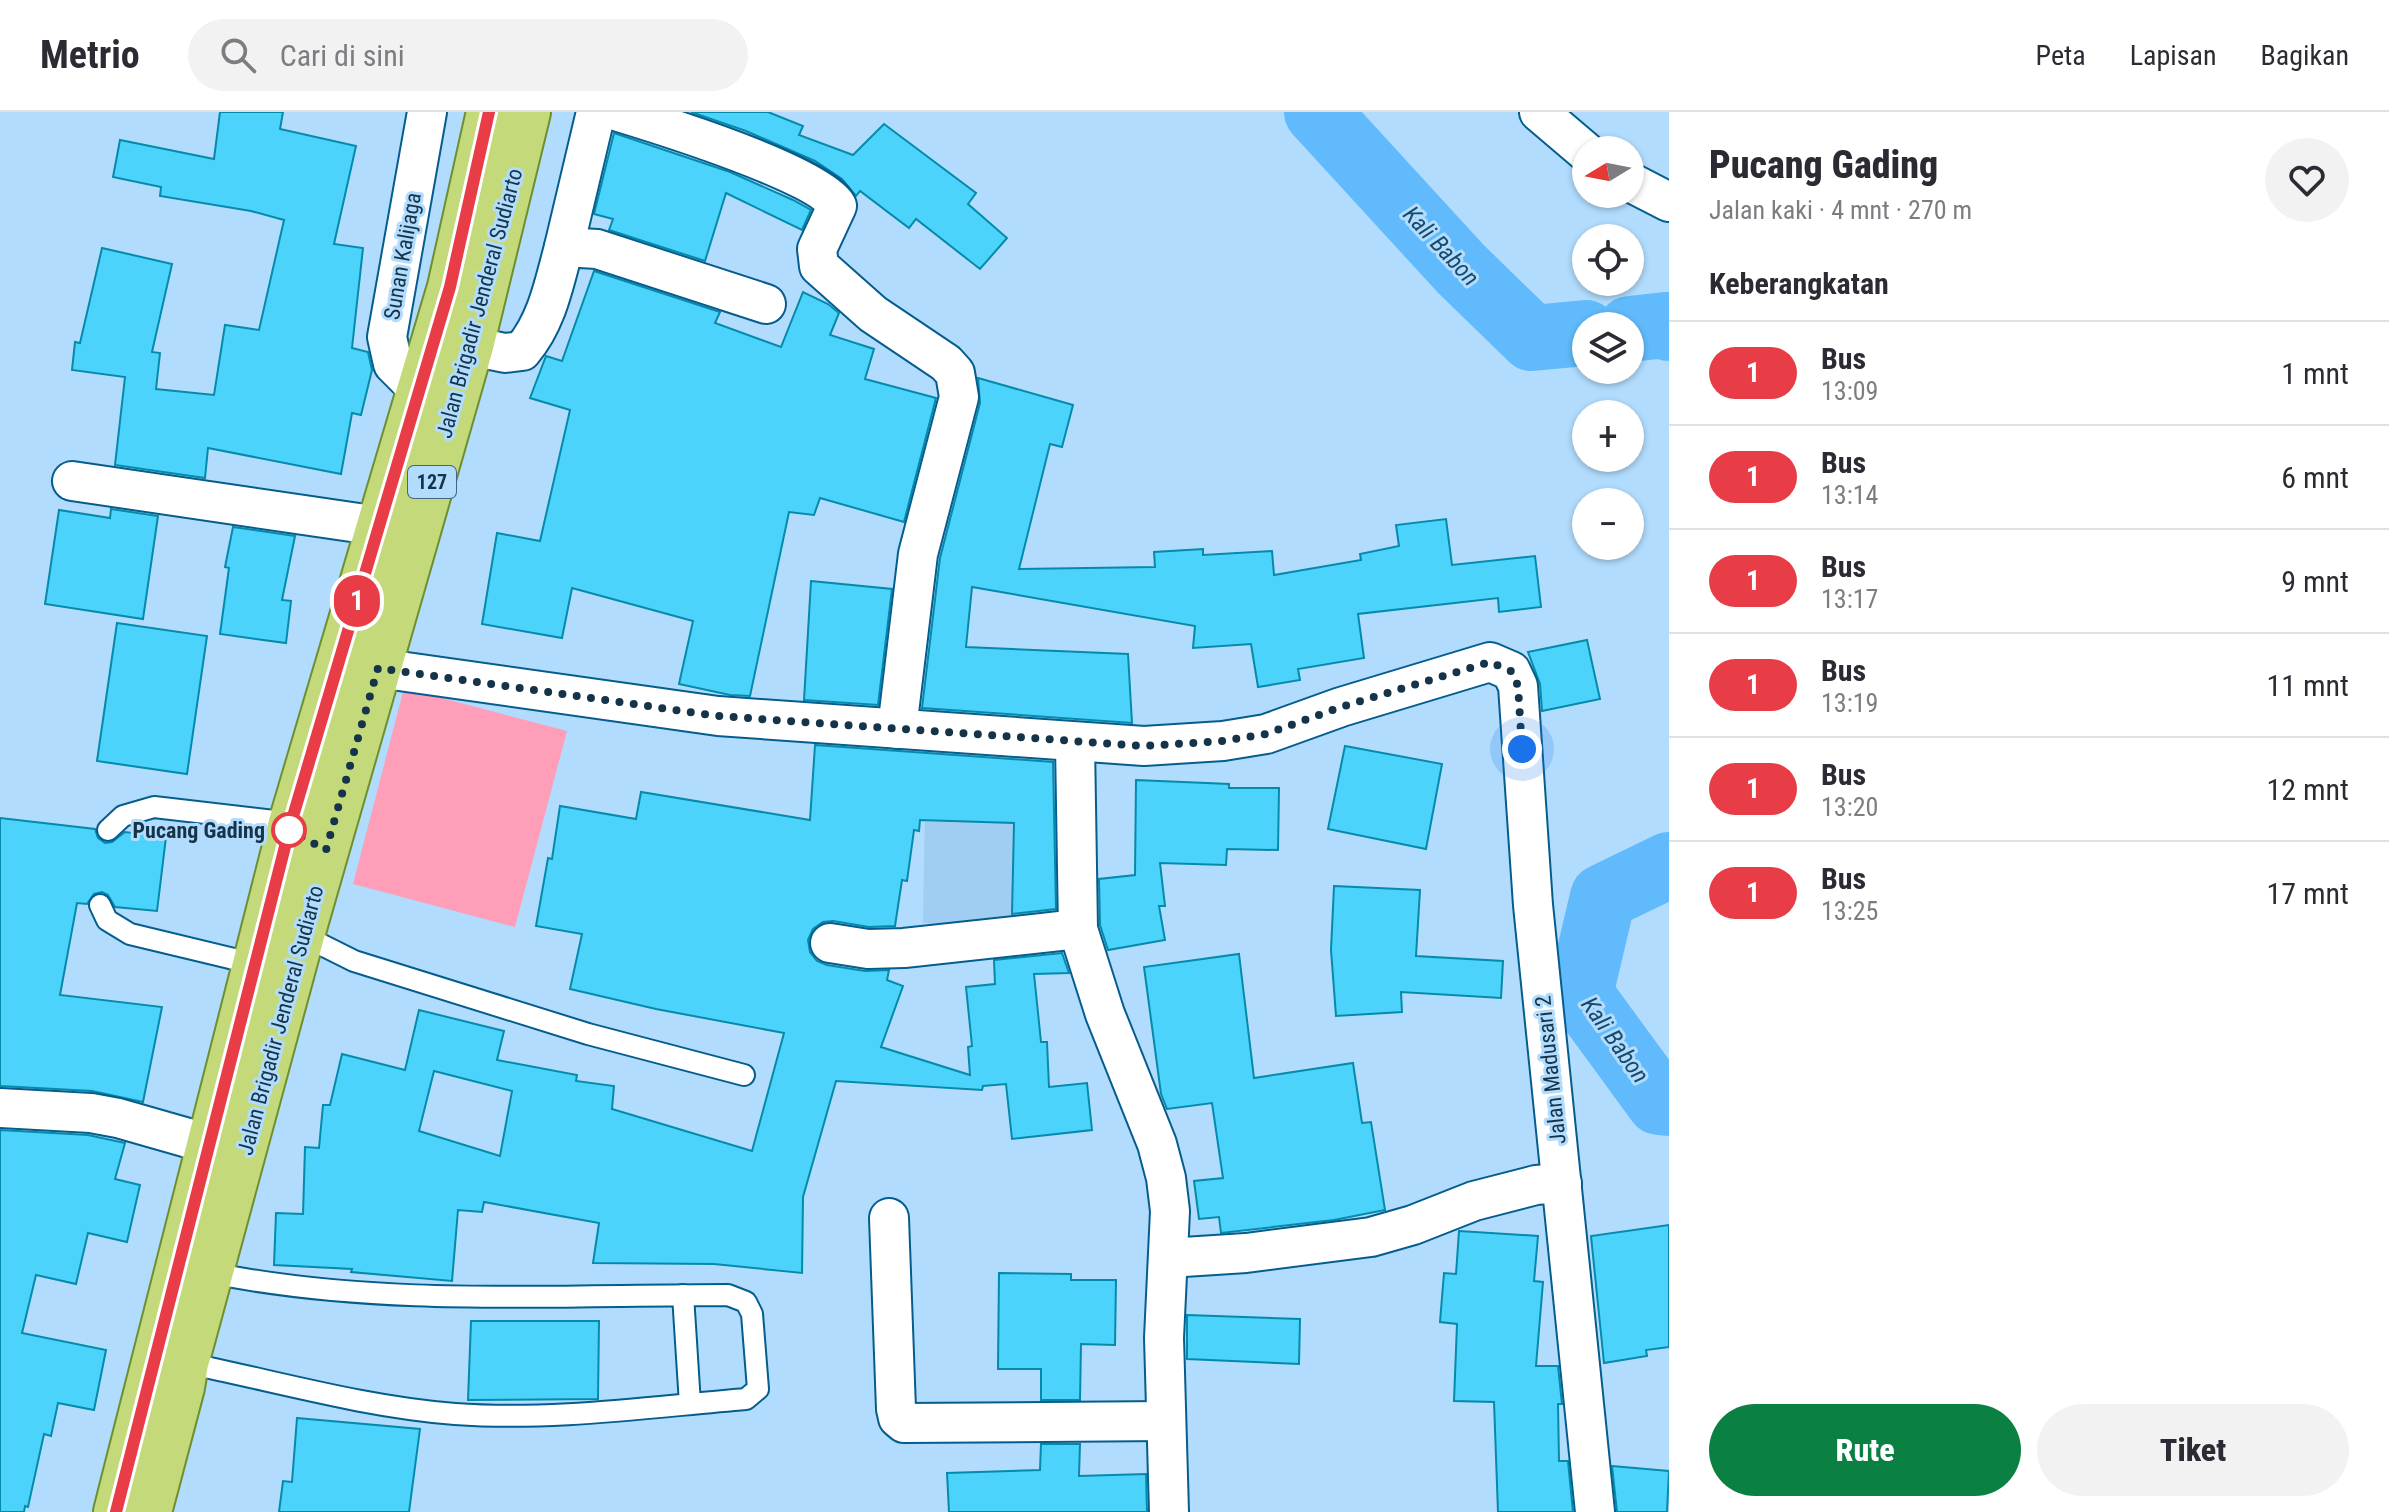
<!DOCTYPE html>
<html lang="id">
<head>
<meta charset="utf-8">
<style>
  :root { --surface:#fff; --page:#f2f2f3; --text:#2b2b33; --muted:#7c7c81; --line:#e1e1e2; --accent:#0b8043 }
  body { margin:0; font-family:"Roboto Condensed",sans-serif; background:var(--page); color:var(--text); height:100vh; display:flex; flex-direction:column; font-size:30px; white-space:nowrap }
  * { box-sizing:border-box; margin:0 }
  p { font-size:26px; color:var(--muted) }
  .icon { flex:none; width:44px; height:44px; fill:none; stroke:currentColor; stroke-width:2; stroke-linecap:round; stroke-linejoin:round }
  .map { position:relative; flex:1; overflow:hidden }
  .panel { display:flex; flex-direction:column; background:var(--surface); width:720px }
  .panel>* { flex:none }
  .badge { padding:0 16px; border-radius:26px; font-size:28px; line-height:52px }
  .needle { width:52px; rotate:260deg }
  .buttons { position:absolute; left:1572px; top:24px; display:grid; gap:16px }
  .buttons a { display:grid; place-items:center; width:72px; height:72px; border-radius:50%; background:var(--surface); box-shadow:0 2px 6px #0004; font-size:40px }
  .you { position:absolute; width:40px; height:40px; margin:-20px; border:6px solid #fff; border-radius:50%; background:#1a73e8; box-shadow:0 0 0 12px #1a73e833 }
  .map>.badge { position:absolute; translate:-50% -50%; box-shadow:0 0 0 4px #fff }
  h2 { padding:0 40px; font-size:30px; line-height:72px }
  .round { display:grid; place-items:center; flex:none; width:84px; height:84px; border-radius:42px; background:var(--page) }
  .summary { display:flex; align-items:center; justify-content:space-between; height:136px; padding:0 40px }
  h1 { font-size:38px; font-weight:800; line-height:60px }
  .primary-button { display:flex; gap:16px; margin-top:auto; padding:16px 40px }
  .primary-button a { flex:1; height:92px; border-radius:48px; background:var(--accent); color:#fff; font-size:32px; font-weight:800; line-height:92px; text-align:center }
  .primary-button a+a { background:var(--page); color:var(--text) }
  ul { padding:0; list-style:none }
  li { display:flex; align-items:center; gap:24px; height:104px; padding:0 40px; border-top:2px solid var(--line) }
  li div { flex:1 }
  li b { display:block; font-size:30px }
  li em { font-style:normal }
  li .badge { min-width:88px; font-weight:700; text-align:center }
  header { display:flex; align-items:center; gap:48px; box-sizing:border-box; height:112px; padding:0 40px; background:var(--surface); border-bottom:2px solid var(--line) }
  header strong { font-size:38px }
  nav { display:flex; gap:44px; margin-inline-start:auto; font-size:28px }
  .search { width:560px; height:72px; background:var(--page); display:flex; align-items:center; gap:20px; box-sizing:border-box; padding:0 28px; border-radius:44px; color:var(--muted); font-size:30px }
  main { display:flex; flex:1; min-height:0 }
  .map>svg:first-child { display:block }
  .built { fill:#a0cef2 }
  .green { fill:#ff9eb9 }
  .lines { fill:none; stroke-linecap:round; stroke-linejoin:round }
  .river { stroke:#60bafb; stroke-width:66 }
  .building { fill:#4cd3fc; stroke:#068aaa; stroke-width:2; fill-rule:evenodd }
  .service-casing { stroke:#055d8e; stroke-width:24 }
  .minor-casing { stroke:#055d8e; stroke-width:42 }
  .primary-casing { stroke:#6d8f30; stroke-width:48 }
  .service { stroke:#fff; stroke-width:20 }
  .minor { stroke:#fff; stroke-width:38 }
  .primary { stroke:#c4d97a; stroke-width:44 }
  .line-casing { stroke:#fff; stroke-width:18 }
  .line { stroke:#e83d46; stroke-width:12 }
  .walk { stroke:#153349; stroke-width:8; stroke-dasharray:0 14.4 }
  .stop-dot { fill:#fff; stroke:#e83d46; stroke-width:4 }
  .labels { text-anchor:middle; stroke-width:6; stroke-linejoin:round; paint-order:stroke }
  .shield { fill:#b1dcfd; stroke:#44667f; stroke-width:2 }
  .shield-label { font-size:20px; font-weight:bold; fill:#153349 }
  .street-label { font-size:22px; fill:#153349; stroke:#b1dcfd }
  .stop-label { font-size:22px; font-weight:bold; fill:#153349; stroke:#b1dcfd; text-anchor:end }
  .water-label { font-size:24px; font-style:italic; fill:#1a4a6b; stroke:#b1dcfd }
</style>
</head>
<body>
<header>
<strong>Metrio</strong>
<div class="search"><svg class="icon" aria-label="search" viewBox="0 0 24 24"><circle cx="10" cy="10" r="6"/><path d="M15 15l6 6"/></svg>Cari di sini</div>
<nav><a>Peta</a><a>Lapisan</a><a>Bagikan</a></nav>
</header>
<main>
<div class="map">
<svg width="1669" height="1400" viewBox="0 0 1669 1400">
  <rect width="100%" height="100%" fill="#b1dcfd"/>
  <polygon class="built" points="926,633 1071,636 1067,814 923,811"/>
  <polygon class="green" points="404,576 567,619 515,815 353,772"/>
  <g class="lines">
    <g class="river">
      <polyline points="1317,0 1461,157 1532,226 1586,221"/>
      <polyline points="1630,217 1666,213 1669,216"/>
      <polyline points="1669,753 1603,785 1580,882 1659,990 1669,991"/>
    </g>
  </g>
  <g class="building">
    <polygon points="220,0 283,0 280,17 356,34 334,132 363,136 352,236 368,240 372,258 361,303 352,301 341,362 208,336 205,366 115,353 125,265 72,258 75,230 80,231 102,136 172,152 152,240 160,241 156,277 214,283 225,213 259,218 284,108 251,99 160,84 161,75 113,65 120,28 214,47"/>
    <polygon points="691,0 768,0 803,14 799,23 853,43 884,12 976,81 968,92 1007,126 980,157 916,107 909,116 860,79 856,84 842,67 815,49 746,19"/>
    <polygon points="614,21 730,60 793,88 811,98 802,118 726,81 705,149 609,118 613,107 594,102"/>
    <polygon points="594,159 720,200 715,211 781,235 803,180 828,192 839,201 830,223 874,237 865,267 936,286 904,410 820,386 814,403 789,400 750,584 730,583 679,572 693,509 572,476 562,526 482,512 497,421 540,429 570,298 530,286 546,244 562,249"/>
    <polygon points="978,266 1073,293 1062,335 1050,332 1019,457 1155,455 1154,440 1203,437 1203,443 1272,439 1274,463 1361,448 1360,442 1399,434 1396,413 1446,407 1452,453 1535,444 1541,495 1499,500 1498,486 1358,502 1364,546 1298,557 1300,568 1258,575 1251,532 1193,536 1195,514 972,475 966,535 1128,542 1132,611 922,596 940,446 980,291"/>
    <polygon points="111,397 158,404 143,507 45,492 59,398 110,406"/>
    <polygon points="233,415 295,424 282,488 291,489 286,531 220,522 229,456 225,455"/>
    <polygon points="811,469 892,477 878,593 804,588"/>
    <polygon points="117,511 207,524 187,662 97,649"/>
    <polygon points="1587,528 1600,587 1542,599 1540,572 1528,540"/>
    <path d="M815,633L1053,650L1056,797L1012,802L1014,711L920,708L919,719L914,718L907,769L902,768L895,814L869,815L833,809L823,810L813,817L808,828L810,840L817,849L827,853L865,859L889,858L887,868L903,874L881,935L970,963L968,935L972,934L966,875L995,872L994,848L1062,841L1069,861L1034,862L1041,930H1047L1049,975L1087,971L1092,1018L1012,1027L1006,972L983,974L982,978L836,969L803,1085L802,1161L714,1152L593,1151L599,1111L484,1090L482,1100L458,1098L452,1169L351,1160L352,1157L274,1153L276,1101L303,1102L305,1035L319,1036L323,993H330L342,942L405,958L419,898L504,919L497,948L577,963L576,969L614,974L612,997L752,1039L784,921L656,897L570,877L582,822L536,814L548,746L552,747L560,694L636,707L641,680L810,708ZM434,959L512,979L500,1044L419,1019Z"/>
    <polygon points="1345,634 1442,652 1426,737 1328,717"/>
    <polygon points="1136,668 1229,672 1229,676 1279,676 1278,738 1227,737 1226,753 1160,751 1165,794 1159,794 1165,828 1108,838 1100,813 1099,767 1135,763"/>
    <polygon points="0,706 95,717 98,726 105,731 112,730 125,720 166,725 157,799 115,795 108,783 102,780 94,782 87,792 77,791 60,883 162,895 143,990 92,979 0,974"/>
    <polygon points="1334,774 1420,778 1416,844 1503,849 1501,886 1401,880 1402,900 1336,904 1331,838"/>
    <polygon points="1239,842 1254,966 1353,951 1362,1011 1371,1010 1385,1098 1334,1108 1221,1121 1219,1105 1199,1107 1194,1069 1223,1066 1212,991 1167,997 1161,982 1144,855"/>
    <polygon points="0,1018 88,1023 125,1031 115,1067 140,1073 127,1130 88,1121 76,1172 36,1163 22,1221 106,1238 94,1298 58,1291 51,1324 44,1322 28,1395 25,1394 24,1400 0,1400"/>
    <polygon points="1669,1113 1669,1235 1646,1238 1647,1244 1604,1251 1591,1124"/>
    <polygon points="1459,1119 1538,1124 1534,1169 1543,1170 1536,1254 1558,1254 1562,1292 1558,1292 1559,1349 1568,1349 1573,1400 1498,1400 1494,1290 1454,1289 1457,1212 1440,1210 1444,1161 1456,1162"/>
    <polygon points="999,1161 1071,1162 1071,1168 1116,1168 1115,1233 1081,1232 1080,1288 1041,1288 1041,1257 998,1257"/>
    <polygon points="1187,1203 1300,1207 1299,1252 1187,1247"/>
    <polygon points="471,1209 599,1209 598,1287 468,1288"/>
    <polygon points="297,1306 420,1317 409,1400 279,1400 283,1369 292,1370"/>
    <polygon points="1041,1332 1080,1332 1079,1364 1146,1362 1147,1400 949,1400 947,1361 1040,1358"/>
    <polygon points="1612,1354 1669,1359 1667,1400 1617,1400"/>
  </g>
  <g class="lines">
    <g class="service-casing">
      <g id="service">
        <polyline points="108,718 123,704 154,695 291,711"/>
        <polyline points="100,793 107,808 130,822 255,852"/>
        <polyline points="302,823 354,849 588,922 744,963"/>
        <polyline points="683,1183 690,1292"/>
        <path d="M186,1251C275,1269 364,1295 455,1302C552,1309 649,1295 746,1287L758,1277L752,1202L746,1190L728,1183C556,1183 381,1195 212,1161"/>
      </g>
    </g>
    <g class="minor-casing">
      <g id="minor">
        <path d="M619,0C655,11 827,64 837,94L817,137L819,154L873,202L946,251L955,261L959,285L918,442L897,617"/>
        <polyline points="1539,0 1586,40"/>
        <polyline points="1630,70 1669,90"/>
        <polyline points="564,135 596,0"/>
        <path d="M471,234L505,241L522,239C547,210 554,172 564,135L597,137L766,192"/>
        <polyline points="419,278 393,252 387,225 427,0"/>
        <polyline points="72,369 379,414"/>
        <polyline points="378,556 718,604 1144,634 1223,629 1266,622 1341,595 1490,550 1511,559 1518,574 1533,793 1595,1400"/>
        <polyline points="1075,631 1078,817 1105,902 1157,1032 1166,1066 1170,1099 1164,1226 1169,1400"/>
        <polyline points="830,831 868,837 904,836 1078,817"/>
        <polyline points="0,996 91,1001 118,1006 209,1032"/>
        <polyline points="889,1106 896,1297 898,1306 904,1311 1166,1309"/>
        <polyline points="1168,1146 1246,1141 1371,1125 1413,1113 1474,1089 1536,1073 1562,1071"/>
      </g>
    </g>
    <g class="primary-casing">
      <g id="primary">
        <polyline points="116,1400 291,711 450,175 489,0"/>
        <polyline points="149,1400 182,1275 186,1251 302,823 471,234 528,0"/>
      </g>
    </g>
    <use href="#service" class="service"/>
    <use href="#minor" class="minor"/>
    <use href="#primary" class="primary"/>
  </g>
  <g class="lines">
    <g class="line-casing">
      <polyline id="line" points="116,1400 291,711 450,175 489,0"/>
    </g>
    <use href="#line" class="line"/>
    <polyline class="walk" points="289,718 326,738 378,556 718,604 1144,634 1223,629 1266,622 1341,595 1490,550 1511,559 1518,574 1522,637"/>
  </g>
  <circle class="stop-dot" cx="289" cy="718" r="16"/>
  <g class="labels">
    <rect class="shield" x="408" y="354" width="48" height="32" rx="6"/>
    <g class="shield-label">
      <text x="432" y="377">127</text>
    </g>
    <g class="street-label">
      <text transform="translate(402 144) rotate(-80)" y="8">Sunan Kalijaga</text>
      <text transform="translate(479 191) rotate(-75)" y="8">Jalan Brigadir Jenderal Sudiarto</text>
      <text transform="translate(280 908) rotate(-75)" y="8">Jalan Brigadir Jenderal Sudiarto</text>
      <text transform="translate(1550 958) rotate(-96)" y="8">Jalan Madusari 2</text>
    </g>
    <g class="stop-label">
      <text x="265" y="726">Pucang Gading</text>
    </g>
    <g class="water-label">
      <text transform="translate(1441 134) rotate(47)" y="8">Kali Babon</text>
      <text transform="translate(1615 928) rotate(55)" y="8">Kali Babon</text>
    </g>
  </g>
</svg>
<div class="buttons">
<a><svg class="needle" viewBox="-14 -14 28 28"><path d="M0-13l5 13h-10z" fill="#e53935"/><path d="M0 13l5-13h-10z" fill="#7c7c81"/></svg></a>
<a><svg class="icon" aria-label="locate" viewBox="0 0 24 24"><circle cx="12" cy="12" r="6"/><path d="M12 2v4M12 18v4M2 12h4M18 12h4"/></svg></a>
<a><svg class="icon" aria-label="layers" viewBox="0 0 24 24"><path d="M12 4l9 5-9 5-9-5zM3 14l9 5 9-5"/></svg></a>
<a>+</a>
<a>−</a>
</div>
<div class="you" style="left:1522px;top:637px"></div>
<b class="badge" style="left:357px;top:489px;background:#e83d46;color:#fff">1</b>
</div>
<section class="panel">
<div class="summary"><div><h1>Pucang Gading</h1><p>Jalan kaki · 4 mnt · 270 m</p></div><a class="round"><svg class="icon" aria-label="heart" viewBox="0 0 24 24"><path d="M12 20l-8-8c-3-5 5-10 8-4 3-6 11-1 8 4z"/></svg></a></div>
<h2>Keberangkatan</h2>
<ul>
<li><span class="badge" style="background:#e83d46;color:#fff">1</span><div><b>Bus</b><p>13:09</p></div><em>1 mnt</em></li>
<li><span class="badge" style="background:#e83d46;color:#fff">1</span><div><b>Bus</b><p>13:14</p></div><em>6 mnt</em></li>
<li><span class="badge" style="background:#e83d46;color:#fff">1</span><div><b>Bus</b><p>13:17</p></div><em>9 mnt</em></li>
<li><span class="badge" style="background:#e83d46;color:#fff">1</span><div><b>Bus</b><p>13:19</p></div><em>11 mnt</em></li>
<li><span class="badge" style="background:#e83d46;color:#fff">1</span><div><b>Bus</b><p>13:20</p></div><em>12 mnt</em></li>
<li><span class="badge" style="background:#e83d46;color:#fff">1</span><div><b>Bus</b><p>13:25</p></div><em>17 mnt</em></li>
</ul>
<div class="primary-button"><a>Rute</a><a>Tiket</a></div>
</section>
</main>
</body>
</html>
